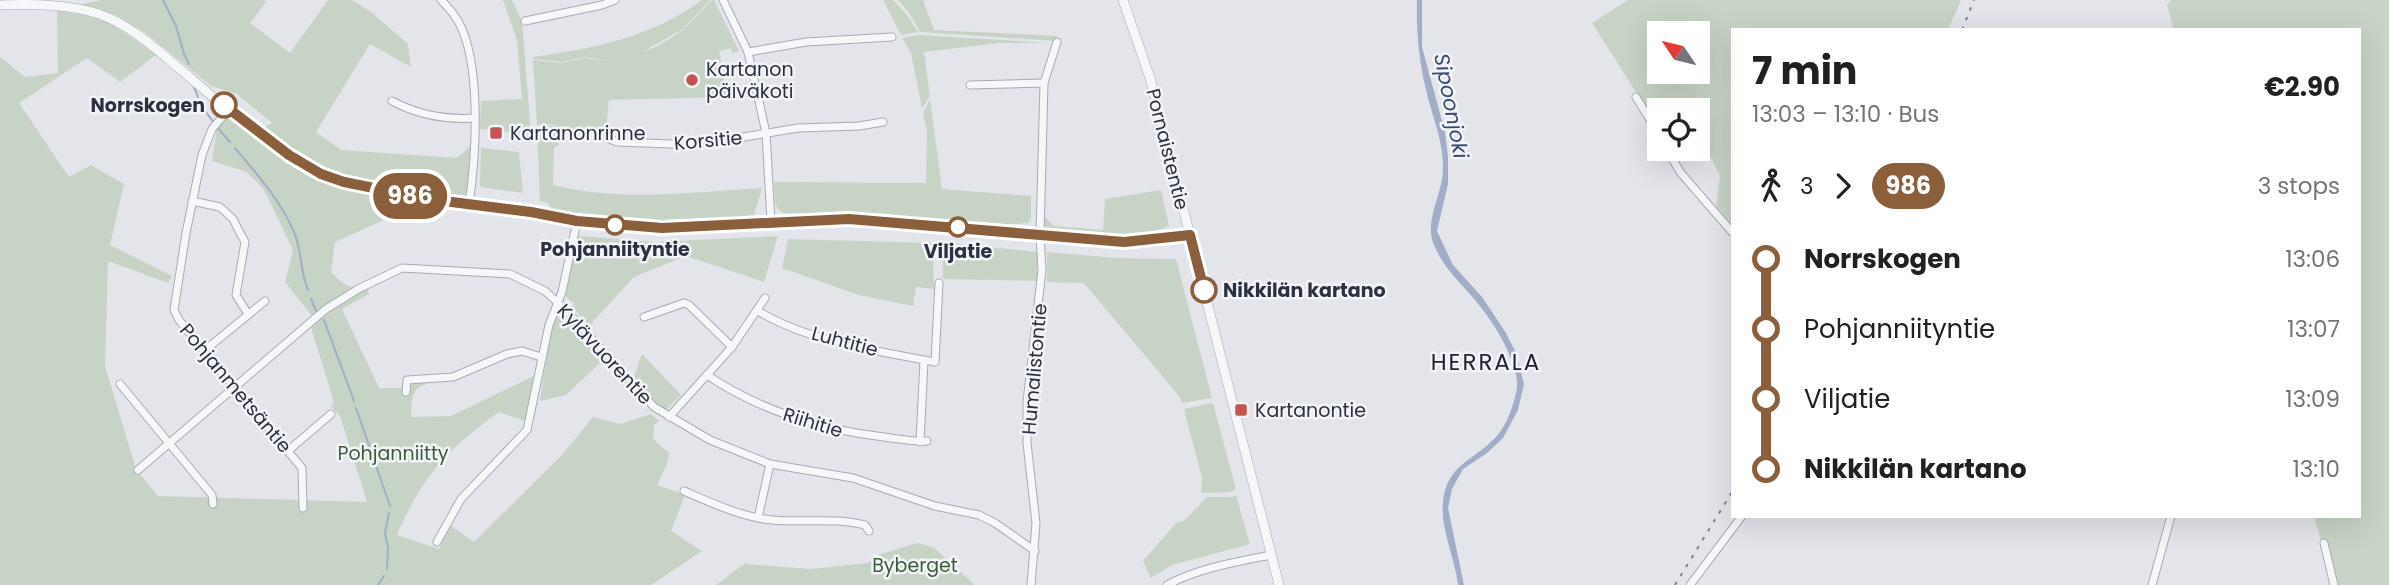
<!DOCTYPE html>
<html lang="en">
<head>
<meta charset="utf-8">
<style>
  :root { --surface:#fff; --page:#f2f2f2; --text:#202124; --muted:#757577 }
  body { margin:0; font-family:Poppins,sans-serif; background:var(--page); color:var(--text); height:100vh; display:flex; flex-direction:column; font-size:26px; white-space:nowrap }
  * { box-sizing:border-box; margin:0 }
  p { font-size:23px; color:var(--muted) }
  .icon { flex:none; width:38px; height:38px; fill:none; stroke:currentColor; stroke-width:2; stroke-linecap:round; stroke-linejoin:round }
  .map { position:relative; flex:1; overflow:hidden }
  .panel { position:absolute; left:1731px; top:28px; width:630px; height:490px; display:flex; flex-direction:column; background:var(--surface); border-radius:0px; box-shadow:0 7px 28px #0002 }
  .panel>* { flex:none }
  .badge { padding:0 14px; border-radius:23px; font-size:24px; line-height:46px }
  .needle { width:46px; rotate:305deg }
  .fabs { position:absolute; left:1647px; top:21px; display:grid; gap:14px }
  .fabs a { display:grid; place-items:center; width:63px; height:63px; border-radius:0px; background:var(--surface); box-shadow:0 7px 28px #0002; font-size:35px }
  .map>.badge { position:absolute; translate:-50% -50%; box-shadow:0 0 0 4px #fff }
  .legs { display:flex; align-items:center; gap:10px; height:77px; padding:0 21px; font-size:23px }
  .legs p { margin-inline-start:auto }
  .headline { display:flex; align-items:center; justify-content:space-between; height:119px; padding:0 21px }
  h1 { font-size:38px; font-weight:700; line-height:52px }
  ul { padding:0 21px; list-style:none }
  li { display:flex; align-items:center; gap:24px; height:70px; font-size:26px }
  li i { display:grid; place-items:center; width:10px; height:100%; margin:0 9px; background:currentColor }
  li i::after { content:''; width:18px; height:18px; margin:-9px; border:5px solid; border-radius:50%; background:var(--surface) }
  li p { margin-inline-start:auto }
  li:first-child i { background:linear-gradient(#0000 50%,currentColor 0) }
  li:last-child i { background:linear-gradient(currentColor 50%,#0000 0) }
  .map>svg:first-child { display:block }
  .green { fill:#c7d4c5; fill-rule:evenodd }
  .water { fill:#a1aec7 }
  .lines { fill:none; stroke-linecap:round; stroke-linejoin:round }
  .stream { stroke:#a1aec7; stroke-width:2 }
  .minor-casing { stroke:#a8abb4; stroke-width:9 }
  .tertiary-casing { stroke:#a8abb4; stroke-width:10 }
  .minor { stroke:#f6f7f9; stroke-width:7 }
  .tertiary { stroke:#f6f7f9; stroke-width:9 }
  .rail { stroke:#7e8393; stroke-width:2; stroke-dasharray:3.5 7; stroke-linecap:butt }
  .line-1-casing { stroke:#fff; stroke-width:16 }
  .line-1 { stroke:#8b5e3c; stroke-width:10 }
  .poi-dot { fill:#c55354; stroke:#f3f4f8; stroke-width:2.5 }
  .stop-1-dot { fill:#fff; stroke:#8b5e3c; stroke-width:3.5 }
  .labels { text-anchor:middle; stroke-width:5; stroke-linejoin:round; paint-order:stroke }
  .poi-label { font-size:19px; fill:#2c3141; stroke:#f3f4f8; text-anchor:start }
  .stop-label { font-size:19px; font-weight:bold; fill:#2c3141; stroke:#f3f4f8 }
  .street-label { font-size:19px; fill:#2c3141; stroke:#f3f4f8 }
  .park-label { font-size:19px; fill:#3c5c3b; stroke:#f3f4f8 }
  .water-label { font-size:21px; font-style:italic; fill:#394b72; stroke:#f3f4f8 }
  .quarter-label { font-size:23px; letter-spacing:2px; fill:#1e2232; stroke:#f3f4f8 }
</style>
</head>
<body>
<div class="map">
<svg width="2389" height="585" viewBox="0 0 2389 585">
  <rect width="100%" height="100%" fill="#e3e5ea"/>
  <g class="green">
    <path d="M101,0H264L266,2L250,23L290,53L328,0H352L371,12L408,44L411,67L370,44L316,132L341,150L457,158L475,142L469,204L411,197L413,207L335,242L331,272C342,283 351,293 367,285L369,294L342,309L379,388H404L413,375L421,378L427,384C410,387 412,403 411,417L451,416L534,376L525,421L499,412C447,449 422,477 397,535L439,549L451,526L474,542L562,455L593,417L620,424L651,414L659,421L654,425L653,439L669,453L667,464L657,485L685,495L671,531L702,551L651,585H0V57L25,77L58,73L57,10L95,17L112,24L156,55L120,82L87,58L19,103L69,177L91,165L124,184L110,245L172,276L168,283L108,261L105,366L136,469L158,496L367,502L340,416L331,406L334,402L312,331V316L285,282L293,250L263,188L247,172L212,161L218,121L229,109L256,131L272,123L237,94L211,86L144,32L116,15L79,5Z"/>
    <polygon points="503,0 512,0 522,21 531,135 480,129 481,101 522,99 517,40"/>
    <path d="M702,0H710L683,29L642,52L658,46L683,30L712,0H714L739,51L732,53L731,48L719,51L728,97L609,100L606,131L559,134V146L554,147L553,185C620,202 693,192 762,188L754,215C685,224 620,223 552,210L548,203L540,201L537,128L560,124L537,125L533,60L562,63L585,58L609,61L585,57L563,62L533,59V57C595,48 650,38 702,0Z"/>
    <polygon points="883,0 893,0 907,15 918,32 901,35"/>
    <polygon points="898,0 923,0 934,30 1057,36 1057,41 920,32 910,14"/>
    <path d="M1628,0H1961L1948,30H1732V225L1716,206L1720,175L1698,133V110H1659V128L1592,23ZM1659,33H1698V72H1659Z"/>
    <polygon points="2171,0 2389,0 2389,585 2333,585 2314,516 2359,516 2359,30 2174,30 2167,5"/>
    <polygon points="919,35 1051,43 999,43 924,52 930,96 922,108 911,53 902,38"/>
    <path d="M930,99L942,189L1031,196V218L1028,223C995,227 963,218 929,221L783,213C772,207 775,194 774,182L926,183L927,130L923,114Z"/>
    <polygon points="481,148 519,152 523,193 480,187"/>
    <path d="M1161,190L1169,226C1131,243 1087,234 1048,230L1044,226L1045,217L1054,226L1103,230L1105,199Z"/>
    <polygon points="578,236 655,242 778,236 764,282 686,256 634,277 589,326 572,307 574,303 567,298 565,292"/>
    <polygon points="788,239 933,243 934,289 916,287 913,306 859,295 782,268"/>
    <polygon points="942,242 1037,252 1037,281 943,279"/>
    <polygon points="1047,252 1117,258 1176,259 1212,398 1182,403 1180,397 1084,283 1047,282"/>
    <polygon points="560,315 574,326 602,361 566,395 540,401 551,325 556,316"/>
    <polygon points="642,354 681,395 666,410 656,404 633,379"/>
    <polygon points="1213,403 1236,489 1230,492 1201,493 1202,478 1184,409"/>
    <polygon points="1236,495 1250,544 1172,565 1151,578 1143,561 1177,522 1184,521 1207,497 1231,497"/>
    <polygon points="917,543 933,547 975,585 716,585 744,564 811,569 868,563 878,555"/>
  </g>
  <path class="water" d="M1417,0H1422V47L1445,132L1448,156V184L1437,231L1453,265L1482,297L1506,333L1516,353L1524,384L1518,410L1503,438L1487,453L1463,469L1452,489L1448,508L1464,585H1458C1455,558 1440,529 1443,501C1447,465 1473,461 1495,438C1505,428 1510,414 1514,401C1516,394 1518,387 1517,380C1512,349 1489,315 1468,292C1456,279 1441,263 1434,245C1423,221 1444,192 1443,167C1443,140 1432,116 1426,90C1419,60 1416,31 1417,0Z"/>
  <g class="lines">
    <g class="stream">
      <polyline points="163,0 176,26 184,54 189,64"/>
      <polyline points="194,87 198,97"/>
      <polyline points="202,106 213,122"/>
      <polyline points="218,128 230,142"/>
      <path d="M235,148C257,174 281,201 294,232C302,250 300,272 308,290"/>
      <polyline points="311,299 316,311"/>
      <polyline points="324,320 354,401"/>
      <polyline points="356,408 390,506"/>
      <polyline points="387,569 388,548 385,533 389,513"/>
      <polyline points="378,585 384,576"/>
    </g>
    <g class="minor-casing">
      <g id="minor">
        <path d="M441,0C447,6 454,14 458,21C482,63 476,157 469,204"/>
        <polyline points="723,0 748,52 766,133 771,221"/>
        <polyline points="525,21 602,5 615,0"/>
        <polyline points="748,52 806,42 892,37"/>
        <polyline points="970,85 1044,83"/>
        <polyline points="1636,97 1659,135"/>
        <path d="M392,101C418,115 445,120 475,118"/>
        <polyline points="229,109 212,129 202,155 186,233 174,310 179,320 204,351 302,468 303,508"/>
        <polyline points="607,138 617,142 671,144 714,142 798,128 859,126 883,122"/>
        <polyline points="1667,149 1680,172 1732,232"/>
        <polyline points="192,201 220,207 233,219 239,231 245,242 236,295 248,314"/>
        <path d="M758,311C809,342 878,351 935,362L939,283"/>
        <polyline points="644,317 684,303 689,305 732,347"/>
        <polyline points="204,351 265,301"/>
        <path d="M707,375C759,410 822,430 884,437C898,439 913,442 927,441"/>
        <polyline points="120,384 212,495 213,504"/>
        <polyline points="406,392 407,380 453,377 507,354 522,351 541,357"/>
        <polyline points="669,417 732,347 765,298"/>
        <polyline points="920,442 924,360"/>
        <polyline points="289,450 331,414"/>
        <polyline points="138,470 326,309 360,288 402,268 510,274 545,291 567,311 654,407 710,440 770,464 853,478 935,506 979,515 995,523 1035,551"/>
        <path d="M684,491C712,503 741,517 772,520C803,523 835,517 865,525L869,531"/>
        <polyline points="758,518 770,464"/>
        <polyline points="437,542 461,499 527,430 549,325 562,292 577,221"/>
        <polyline points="2324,543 2334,585"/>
        <polyline points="1031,585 1036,523 1027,443 1027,402 1042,270 1040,235 1044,83 1057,42"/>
        <path d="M1167,585C1199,568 1236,562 1271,555"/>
        <polyline points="1690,585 1742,516"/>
        <polyline points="2152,585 2171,516"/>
      </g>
    </g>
    <g class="tertiary-casing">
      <g id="tertiary">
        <polyline points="1123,0 1150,78 1279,585"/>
        <path d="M0,5C32,4 69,4 99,14C133,26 159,52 186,74C231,113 290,165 346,183C395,198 448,201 497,208C553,215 608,228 665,228C732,227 798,217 865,219L1124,242L1190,235"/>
      </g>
    </g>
    <use href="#minor" class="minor"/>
    <use href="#tertiary" class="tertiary"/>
    <g class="rail">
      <polyline points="1962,30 1974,0"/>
      <polyline points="1675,585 1732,492"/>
    </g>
  </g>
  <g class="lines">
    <g class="line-1-casing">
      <polyline id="line-1" points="224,105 289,155 321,174 344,182 428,199 531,212 577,221 662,228 849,219 1124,242 1190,235 1204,290"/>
    </g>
    <use href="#line-1" class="line-1"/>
  </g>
  <g class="poi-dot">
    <circle cx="692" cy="80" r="7"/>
    <rect x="489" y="126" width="14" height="14" rx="3.5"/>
    <rect x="1234" y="403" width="14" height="14" rx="3.5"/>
  </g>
  <g class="stop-1-dot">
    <circle cx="224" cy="105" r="12"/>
    <circle cx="615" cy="225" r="9"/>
    <circle cx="958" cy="227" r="9"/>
    <circle cx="1204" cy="290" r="12"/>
  </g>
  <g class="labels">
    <g class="poi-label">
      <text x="706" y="76">Kartanon<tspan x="706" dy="22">päiväkoti</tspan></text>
      <text x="510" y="140">Kartanonrinne</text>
      <text x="1255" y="417">Kartanontie</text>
    </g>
    <g class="stop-label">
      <text x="205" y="112" text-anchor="end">Norrskogen</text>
      <text x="615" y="256">Pohjanniityntie</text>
      <text x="958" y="258">Viljatie</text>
      <text x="1223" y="297" text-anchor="start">Nikkilän kartano</text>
    </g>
    <g class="street-label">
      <text transform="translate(708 140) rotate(-5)" y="7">Korsitie</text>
      <text transform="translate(1168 149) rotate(76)" y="7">Pornaistentie</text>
      <text transform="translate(845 341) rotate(15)" y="7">Luhtitie</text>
      <text transform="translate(605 354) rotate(47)" y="7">Kylävuorentie</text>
      <text transform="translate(1034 369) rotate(-85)" y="7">Humalistontie</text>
      <text transform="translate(236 388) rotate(50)" y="7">Pohjanmetsäntie</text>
      <text transform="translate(813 422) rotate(17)" y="7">Riihitie</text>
    </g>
    <g class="park-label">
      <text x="393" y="460">Pohjanniitty</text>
      <text x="915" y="572">Byberget</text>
    </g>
    <g class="water-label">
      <text transform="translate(1451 106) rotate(79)" y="7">Sipoonjoki</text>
    </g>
    <g class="quarter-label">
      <text x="1486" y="370">HERRALA</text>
    </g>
  </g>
</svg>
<div class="fabs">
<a><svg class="needle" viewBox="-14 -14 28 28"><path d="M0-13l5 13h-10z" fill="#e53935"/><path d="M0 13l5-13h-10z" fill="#757577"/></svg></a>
<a><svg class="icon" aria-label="locate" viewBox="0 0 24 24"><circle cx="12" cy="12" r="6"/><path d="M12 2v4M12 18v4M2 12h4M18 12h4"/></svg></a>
</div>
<b class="badge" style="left:410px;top:196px;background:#8b5e3c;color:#fff">986</b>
<section class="panel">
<div class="headline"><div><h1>7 min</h1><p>13:03 – 13:10 · Bus</p></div><b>€2.90</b></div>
<div class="legs"><svg class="icon" aria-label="walk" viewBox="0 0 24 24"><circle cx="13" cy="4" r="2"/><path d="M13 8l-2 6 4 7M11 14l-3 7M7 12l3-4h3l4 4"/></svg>3<svg class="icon" aria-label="forward" viewBox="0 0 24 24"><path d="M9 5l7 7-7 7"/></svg><b class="badge" style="background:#8b5e3c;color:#fff">986</b><p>3 stops</p></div>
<ul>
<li><i style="color:#8b5e3c"></i><b>Norrskogen</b><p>13:06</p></li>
<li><i style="color:#8b5e3c"></i><span>Pohjanniityntie</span><p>13:07</p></li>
<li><i style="color:#8b5e3c"></i><span>Viljatie</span><p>13:09</p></li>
<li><i style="color:#8b5e3c"></i><b>Nikkilän kartano</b><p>13:10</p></li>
</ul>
</section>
</div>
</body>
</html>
